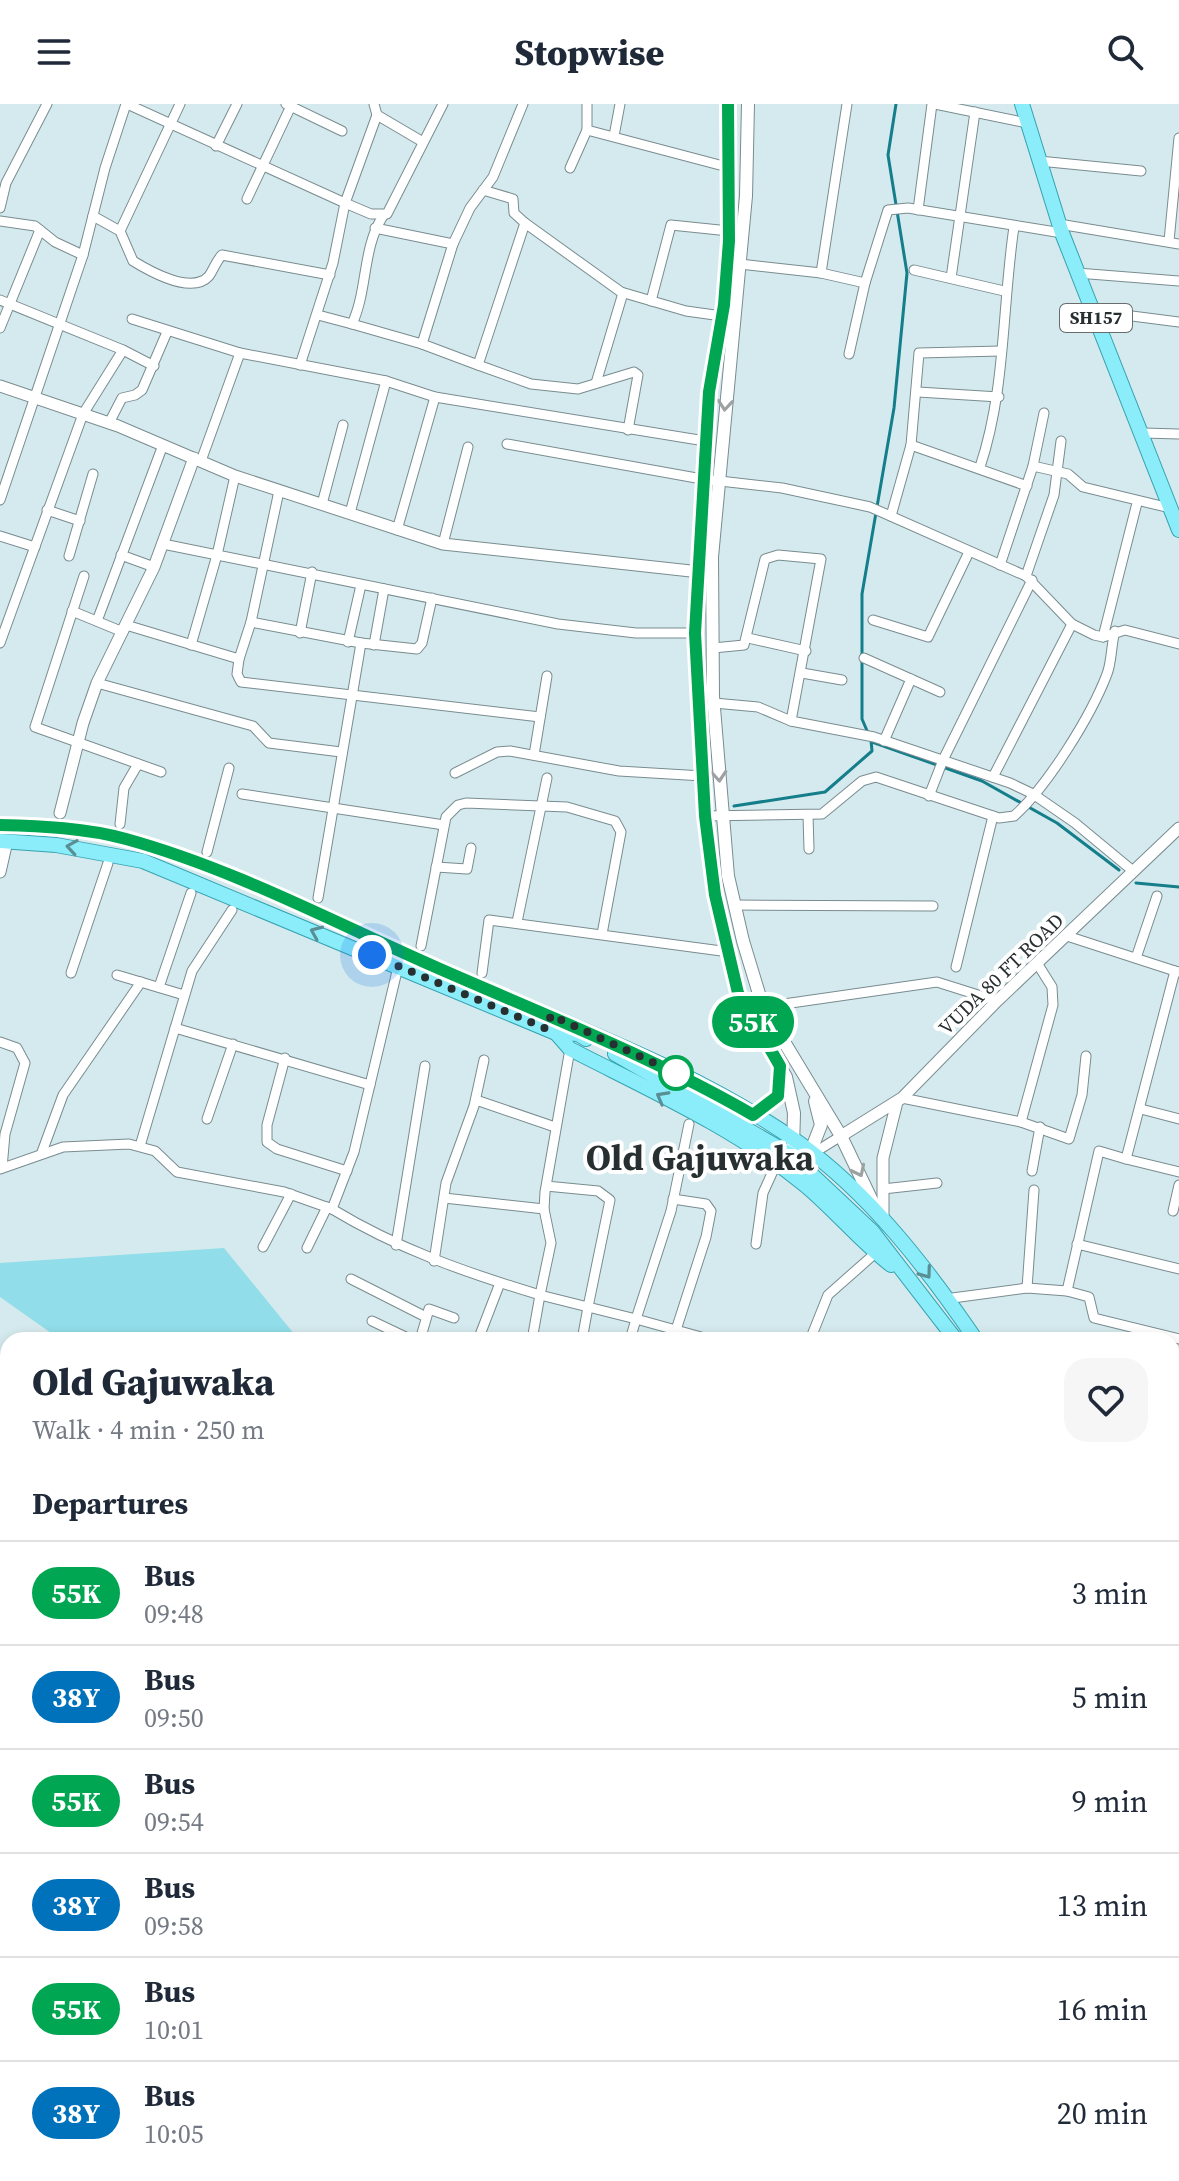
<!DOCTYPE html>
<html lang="en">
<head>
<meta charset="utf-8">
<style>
  :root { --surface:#fff; --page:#f6f6f7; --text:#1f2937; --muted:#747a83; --line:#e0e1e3 }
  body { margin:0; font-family:"Source Serif 4",serif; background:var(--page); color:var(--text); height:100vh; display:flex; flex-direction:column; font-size:30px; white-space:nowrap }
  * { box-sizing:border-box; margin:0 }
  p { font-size:26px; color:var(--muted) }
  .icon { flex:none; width:44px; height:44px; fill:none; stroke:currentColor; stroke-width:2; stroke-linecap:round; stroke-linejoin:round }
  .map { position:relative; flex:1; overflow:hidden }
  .panel { position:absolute; left:0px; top:1228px; width:1180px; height:850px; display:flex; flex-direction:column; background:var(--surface); border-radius:24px 24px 0 0; box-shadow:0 4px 12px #0003 }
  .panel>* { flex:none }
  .badge { padding:0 16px; border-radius:26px; font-size:28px; line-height:52px }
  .you { position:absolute; width:40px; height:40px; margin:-20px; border:6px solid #fff; border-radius:50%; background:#1a73e8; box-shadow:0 0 0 12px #1a73e833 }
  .map>.badge { position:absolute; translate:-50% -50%; box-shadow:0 0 0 4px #fff }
  h2 { padding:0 32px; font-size:30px; line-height:72px }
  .round { display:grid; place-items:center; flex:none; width:84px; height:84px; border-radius:24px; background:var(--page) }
  .headline { display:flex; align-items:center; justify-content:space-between; height:136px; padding:0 32px }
  h1 { font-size:38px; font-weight:800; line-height:60px }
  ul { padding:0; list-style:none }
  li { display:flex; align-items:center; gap:24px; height:104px; padding:0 32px; border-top:2px solid var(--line) }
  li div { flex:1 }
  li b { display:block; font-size:30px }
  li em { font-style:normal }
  li .badge { min-width:88px; font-weight:700; text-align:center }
  header { display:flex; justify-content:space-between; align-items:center; height:104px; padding:0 32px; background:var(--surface); font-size:36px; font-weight:800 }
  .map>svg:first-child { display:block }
  .green { fill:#91dde9 }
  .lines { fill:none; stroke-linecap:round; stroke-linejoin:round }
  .stream { stroke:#147e8b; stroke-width:3 }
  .minor-casing { stroke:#798c90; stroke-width:11 }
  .tertiary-casing { stroke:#798c90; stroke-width:13 }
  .secondary-casing { stroke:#798c90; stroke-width:14 }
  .primary-casing { stroke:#36a3b1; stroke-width:16 }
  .minor { stroke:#fff; stroke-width:9 }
  .tertiary { stroke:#fff; stroke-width:11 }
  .secondary { stroke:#fff; stroke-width:12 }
  .primary { stroke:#8bedfa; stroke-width:14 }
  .oneway { stroke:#9ea1a2 }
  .oneway2 { stroke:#598e95 }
  .line-casing { stroke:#fff; stroke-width:18 }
  .line { stroke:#00a651; stroke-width:12 }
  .walk { stroke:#272f30; stroke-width:8; stroke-dasharray:0 14.4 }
  .stop-dot { fill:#fff; stroke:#00a651; stroke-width:4 }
  .labels { text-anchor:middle; stroke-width:8; stroke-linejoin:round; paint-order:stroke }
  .shield { fill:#fff; stroke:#686d6e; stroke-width:2 }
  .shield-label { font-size:18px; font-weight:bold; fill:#272f30 }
  .street-label { font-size:20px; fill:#272f30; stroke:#fff }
  .town-label { font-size:36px; font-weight:bold; fill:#272f30; stroke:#fff }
</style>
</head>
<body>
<header><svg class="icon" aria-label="menu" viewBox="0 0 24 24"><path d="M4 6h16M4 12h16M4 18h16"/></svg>Stopwise<svg class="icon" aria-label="search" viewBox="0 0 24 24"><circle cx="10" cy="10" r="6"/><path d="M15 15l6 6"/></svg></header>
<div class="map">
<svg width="1179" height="2077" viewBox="0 0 1179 2077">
  <rect width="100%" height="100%" fill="#d5eaee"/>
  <polygon class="green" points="224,1144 299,1236 61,1236 0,1193 0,1159"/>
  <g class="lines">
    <g class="stream">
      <polyline points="868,629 862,615 862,490 894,304 907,169 888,51 896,0"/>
      <polyline points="872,638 982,677 1057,719 1119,766"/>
      <polyline points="734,702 825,688 872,647 871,636"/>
      <polyline points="1136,779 1179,783"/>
    </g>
    <g class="minor-casing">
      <g id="minor">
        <polyline points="127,0 345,99 377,11"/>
        <polyline points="286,0 342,27"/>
        <polyline points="374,0 377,11 423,38"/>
        <polyline points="587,0 587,26 731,64"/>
        <polyline points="935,0 1027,19"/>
        <polyline points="614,32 620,0"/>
        <polyline points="216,42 237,0"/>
        <polyline points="1039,57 1141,67"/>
        <polyline points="570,64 587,26"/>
        <polyline points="483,86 513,95 514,109 525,119"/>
        <polyline points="247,95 291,2"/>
        <polyline points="0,104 6,79 47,0"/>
        <polyline points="918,106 932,0"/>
        <path d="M93,112L120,127L133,157C151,168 192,191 209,172C214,165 216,157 222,151L330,171"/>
        <polyline points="0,117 35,122 55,138 83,151"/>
        <polyline points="1059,120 1179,140"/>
        <polyline points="375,124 453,140"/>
        <polyline points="120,127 180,0"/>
        <polyline points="1169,137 1179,34"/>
        <polyline points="740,160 821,169 847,0"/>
        <polyline points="914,166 1004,187"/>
        <polyline points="821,169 865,179"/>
        <polyline points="1077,169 1179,177"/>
        <polyline points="951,174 975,8"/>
        <polyline points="0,196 123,246 154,262"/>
        <polyline points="651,197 671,121 729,127"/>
        <polyline points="1093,207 1179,218"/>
        <path d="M318,211L352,220C368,186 362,144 383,112"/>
        <polyline points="132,215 240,249"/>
        <polyline points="352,220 422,240 478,261"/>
        <polyline points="0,224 40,126"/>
        <polyline points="422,240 453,140 470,104 493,73 523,0"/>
        <polyline points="849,250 865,179 888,106 908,104 1062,129"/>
        <polyline points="300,261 333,159 345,99 371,110 387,110 443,0"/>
        <polyline points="596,279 623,189"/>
        <polyline points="918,288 999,293"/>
        <polyline points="109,319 122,294 135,291 142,286 167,228"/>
        <polyline points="628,326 638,271 634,268 578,285 531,280 478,261 525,119 621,188 686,207 722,212"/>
        <polyline points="1143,329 1179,330"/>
        <polyline points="507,340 702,375 782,384 870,403 1026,472 1072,520 1094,531 1103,533 1125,526 1179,540"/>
        <polyline points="911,341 1027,382"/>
        <polyline points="201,357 240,249 386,277 435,293 705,337"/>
        <polyline points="1033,362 1068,370 1083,383 1170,404"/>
        <path d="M980,363C1006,285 1002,203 1014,123"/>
        <polyline points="0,396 83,151 105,64 126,0"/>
        <polyline points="322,400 343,321"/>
        <polyline points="47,406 80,417"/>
        <polyline points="350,409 386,277"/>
        <polyline points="891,412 911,341 919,249 1001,247"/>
        <polyline points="397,426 435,293"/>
        <polyline points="0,432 35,443"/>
        <polyline points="163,440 558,520 636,529 695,529"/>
        <polyline points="443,440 468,343"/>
        <polyline points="121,451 154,463"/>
        <polyline points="69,452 93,370"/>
        <polyline points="1000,461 1033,362 1044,309"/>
        <polyline points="84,472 35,623 161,668"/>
        <polyline points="1026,472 1054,391 1061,337"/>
        <polyline points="72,507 123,528"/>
        <polyline points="873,516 928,533 969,448"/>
        <polyline points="97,517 163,341"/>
        <polyline points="251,518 279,387"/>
        <polyline points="126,521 239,555 251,518 361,539 318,794"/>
        <polyline points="300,529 312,468"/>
        <polyline points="1103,533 1137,399"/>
        <polyline points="748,534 806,547"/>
        <polyline points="348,538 361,481"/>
        <polyline points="0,539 83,310 123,246"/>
        <polyline points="361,539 417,545 422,539 432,494"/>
        <polyline points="191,541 217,451 235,372"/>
        <polyline points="374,541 384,485"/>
        <polyline points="713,544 744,541 765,455 778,451 821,455 791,617 874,633 1010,679 1033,690 1075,719 1133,767"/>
        <polyline points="864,554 940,588"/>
        <polyline points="239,555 237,570 241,578 540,613"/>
        <polyline points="802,569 842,576"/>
        <polyline points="97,579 253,622 269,639 341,648"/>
        <polyline points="714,599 758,603 791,617"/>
        <polyline points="884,637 911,575"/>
        <polyline points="534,651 547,572"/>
        <polyline points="455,669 497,648 510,647 619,667 703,672"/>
        <polyline points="993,673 1072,520"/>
        <polyline points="242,690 444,721"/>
        <polyline points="929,692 943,656 1032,476"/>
        <polyline points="808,711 809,745"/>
        <path d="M705,712L822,710L862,677L876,673L999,714L1014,712C1047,683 1091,612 1107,570C1112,557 1111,541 1115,527"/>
        <polyline points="120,720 124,684 138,660"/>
        <polyline points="207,748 229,664"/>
        <polyline points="436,763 467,765 471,744"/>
        <polyline points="735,801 933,802"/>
        <polyline points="517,818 547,674"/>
        <polyline points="1067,832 1175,867"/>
        <polyline points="421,842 446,713 458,701 466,699 567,703 615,717 621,728 602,830"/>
        <polyline points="1136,854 1157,792"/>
        <polyline points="956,863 993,712"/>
        <polyline points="1179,868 1175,867 1126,1055 1099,1047 1067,1187 1089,1193 1094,1214 1179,1235"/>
        <polyline points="71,869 108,759"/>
        <polyline points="482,869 489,816 729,848"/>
        <polyline points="117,871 184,891"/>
        <polyline points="159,883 191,789"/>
        <polyline points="763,903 937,878 997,897"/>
        <polyline points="175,924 370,981"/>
        <polyline points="0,938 17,944 25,959 5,1030 2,1064"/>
        <polyline points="285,954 267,1021 267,1038 277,1045 347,1067"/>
        <polyline points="902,994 1021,1018 1069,1035 1082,991 1086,952"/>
        <polyline points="476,996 555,1023"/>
        <polyline points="1141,1005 1179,1015"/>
        <polyline points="207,1015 233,940"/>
        <polyline points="1021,1018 1053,901 1052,883 1037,859"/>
        <polyline points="140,1042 192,867 232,806"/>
        <polyline points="42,1048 63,991 141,878"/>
        <polyline points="812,1050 841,1032"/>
        <polyline points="1126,1055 1179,1068"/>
        <polyline points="0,1065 63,1043 129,1040 155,1047 177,1068 284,1088 332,1105 354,1048 398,863"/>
        <polyline points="1032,1067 1040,1023"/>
        <polyline points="546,1082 598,1087 610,1096 588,1203 540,1191 551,1139 544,1105 545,1088 570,945"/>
        <polyline points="883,1085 937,1079"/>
        <polyline points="444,1094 544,1105"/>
        <polyline points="673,1095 706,1100 711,1107 706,1133 676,1226"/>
        <path d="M332,1105C398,1145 467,1169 540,1191L532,1236"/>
        <polyline points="1173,1107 1179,1081"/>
        <polyline points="756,1140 763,1089 773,1067"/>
        <polyline points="1077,1140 1179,1165"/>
        <polyline points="396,1141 425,962"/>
        <polyline points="263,1143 291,1090"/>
        <polyline points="307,1144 327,1103"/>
        <polyline points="434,1157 446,1079 474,1002 484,956"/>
        <polyline points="351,1175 426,1213"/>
        <polyline points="1027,1184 1034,1086"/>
        <polyline points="945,1195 1027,1184 1067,1187"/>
        <polyline points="372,1217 412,1236"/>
        <polyline points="420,1236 429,1205 454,1214"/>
        <polyline points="478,1236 500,1179"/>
        <polyline points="582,1236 588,1203 636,1215 671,1107 689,1020"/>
        <polyline points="630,1236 636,1215 712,1236"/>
        <polyline points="810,1236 828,1191 871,1153"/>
        <polyline points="0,1292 8,1285"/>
        <polyline points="1172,1372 1179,1372"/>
        <polyline points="0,1377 8,1368"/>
        <polyline points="0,1393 8,1403"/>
        <polyline points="1172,1480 1179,1481"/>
        <polyline points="0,1548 8,1526"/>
        <polyline points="0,1594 8,1596"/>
        <polyline points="1172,1634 1179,1635"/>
        <polyline points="0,1654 8,1656"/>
        <polyline points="0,1712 8,1713"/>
        <polyline points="1172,1756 1177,1757 1179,1745"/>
        <polyline points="0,1764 8,1766"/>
        <polyline points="0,1820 8,1822"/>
        <polyline points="0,1933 8,1932"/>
        <polyline points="1172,1952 1179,1952"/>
        <polyline points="0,1983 8,1985"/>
        <polyline points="1172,2023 1179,2024"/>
        <polyline points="239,2070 255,2073"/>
        <polyline points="609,2070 629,2077"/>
        <polyline points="702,2070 725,2077"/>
        <polyline points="0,2076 5,2077"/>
        <polyline points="62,2077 64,2070"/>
        <polyline points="105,2077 108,2070"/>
        <polyline points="207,2077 209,2070"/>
        <polyline points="375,2077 378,2070"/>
        <polyline points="672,2077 675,2070"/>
        <polyline points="765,2077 766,2070"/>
        <polyline points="861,2077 863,2070"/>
        <polyline points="987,2077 988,2070"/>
      </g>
    </g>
    <g class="tertiary-casing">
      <g id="tertiary">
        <polyline points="0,282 118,322 235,372 443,440 700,468"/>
        <polyline points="60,709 83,619 97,579 154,463 194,354"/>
        <polyline points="0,768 7,737"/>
        <polyline points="841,1032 902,994 997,897 1179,724"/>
        <polyline points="883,1116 883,1054 897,998"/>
      </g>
    </g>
    <g class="secondary-casing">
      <g id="secondary">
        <polyline points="728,0 729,137 724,201 709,288 695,529 705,712 715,791 738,889 786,973 794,1009 793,1043"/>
        <polyline points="748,0 746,92 712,453 713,592 728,772 743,837 763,903 841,1032 876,1105"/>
        <polyline points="808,1054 821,1021 815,997"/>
      </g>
    </g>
    <g class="primary-casing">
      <g id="primary">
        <polyline points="1022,0 1062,129 1179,426"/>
        <path d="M0,721C42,722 85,724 126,735C245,767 360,831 473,879C583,927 701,969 799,1039C870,1090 927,1164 976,1236"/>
        <polyline points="0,737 56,741 143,757 556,929 578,930 586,935"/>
        <path d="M556,929L570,945C650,986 735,1024 805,1081C835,1106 860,1137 891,1161"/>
        <polyline points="615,950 790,1050 872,1127 956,1236"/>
        <polyline points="753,1011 778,992 780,962"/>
        <polyline points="1114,2077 1114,2070"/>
        <polyline points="1132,2077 1132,2070"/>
      </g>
    </g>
    <use href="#minor" class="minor"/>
    <use href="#tertiary" class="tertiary"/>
    <use href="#secondary" class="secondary"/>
    <use href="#primary" class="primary"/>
  </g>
  <defs><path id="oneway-chevron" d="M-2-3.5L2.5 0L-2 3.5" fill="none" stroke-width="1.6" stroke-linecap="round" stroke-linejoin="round" transform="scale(2)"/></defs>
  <g class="oneway">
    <use href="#oneway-chevron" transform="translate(725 301) rotate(95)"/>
    <use href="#oneway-chevron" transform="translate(719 672) rotate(86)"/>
    <use href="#oneway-chevron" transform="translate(859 1067) rotate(64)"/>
  </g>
  <g class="oneway2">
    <use href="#oneway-chevron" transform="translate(72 743) rotate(-171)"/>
    <use href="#oneway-chevron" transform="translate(316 828) rotate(-157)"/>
    <use href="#oneway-chevron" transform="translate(662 993) rotate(-151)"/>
    <use href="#oneway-chevron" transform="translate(926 1169) rotate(54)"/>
  </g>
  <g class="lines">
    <g class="line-casing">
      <path id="line" d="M0,721C42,722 86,724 126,735C235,765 337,820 440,865C545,911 653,953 753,1011L778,992L780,962L738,889L715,791L705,712L695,529L709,288L724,201L729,137L728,0"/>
    </g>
    <use href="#line" class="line"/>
    <polyline class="walk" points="372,851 547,925 551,911 557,914 680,971 676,969"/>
  </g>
  <circle class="stop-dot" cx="676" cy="969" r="16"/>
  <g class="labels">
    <rect class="shield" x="1060" y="200" width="72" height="28" rx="6"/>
    <g class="shield-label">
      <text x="1096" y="220">SH157</text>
    </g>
    <g class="street-label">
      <text transform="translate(1001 870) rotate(-44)" y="7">VUDA 80 FT ROAD</text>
    </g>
    <g class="town-label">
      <text x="700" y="1066">Old Gajuwaka</text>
    </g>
  </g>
</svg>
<div class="you" style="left:372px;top:851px"></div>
<b class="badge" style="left:753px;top:918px;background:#00a651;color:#fff">55K</b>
<section class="panel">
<div class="headline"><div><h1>Old Gajuwaka</h1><p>Walk · 4 min · 250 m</p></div><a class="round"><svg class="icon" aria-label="heart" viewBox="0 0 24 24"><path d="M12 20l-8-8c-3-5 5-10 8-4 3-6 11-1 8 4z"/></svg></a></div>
<h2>Departures</h2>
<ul>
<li><span class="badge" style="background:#00a651;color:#fff">55K</span><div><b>Bus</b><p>09:48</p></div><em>3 min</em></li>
<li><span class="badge" style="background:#0072bc;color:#fff">38Y</span><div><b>Bus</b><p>09:50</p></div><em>5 min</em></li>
<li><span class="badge" style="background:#00a651;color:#fff">55K</span><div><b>Bus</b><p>09:54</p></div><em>9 min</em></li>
<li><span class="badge" style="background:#0072bc;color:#fff">38Y</span><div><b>Bus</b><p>09:58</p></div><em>13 min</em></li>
<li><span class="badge" style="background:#00a651;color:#fff">55K</span><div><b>Bus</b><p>10:01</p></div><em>16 min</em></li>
<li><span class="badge" style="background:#0072bc;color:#fff">38Y</span><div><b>Bus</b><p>10:05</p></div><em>20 min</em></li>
</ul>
</section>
</div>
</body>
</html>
